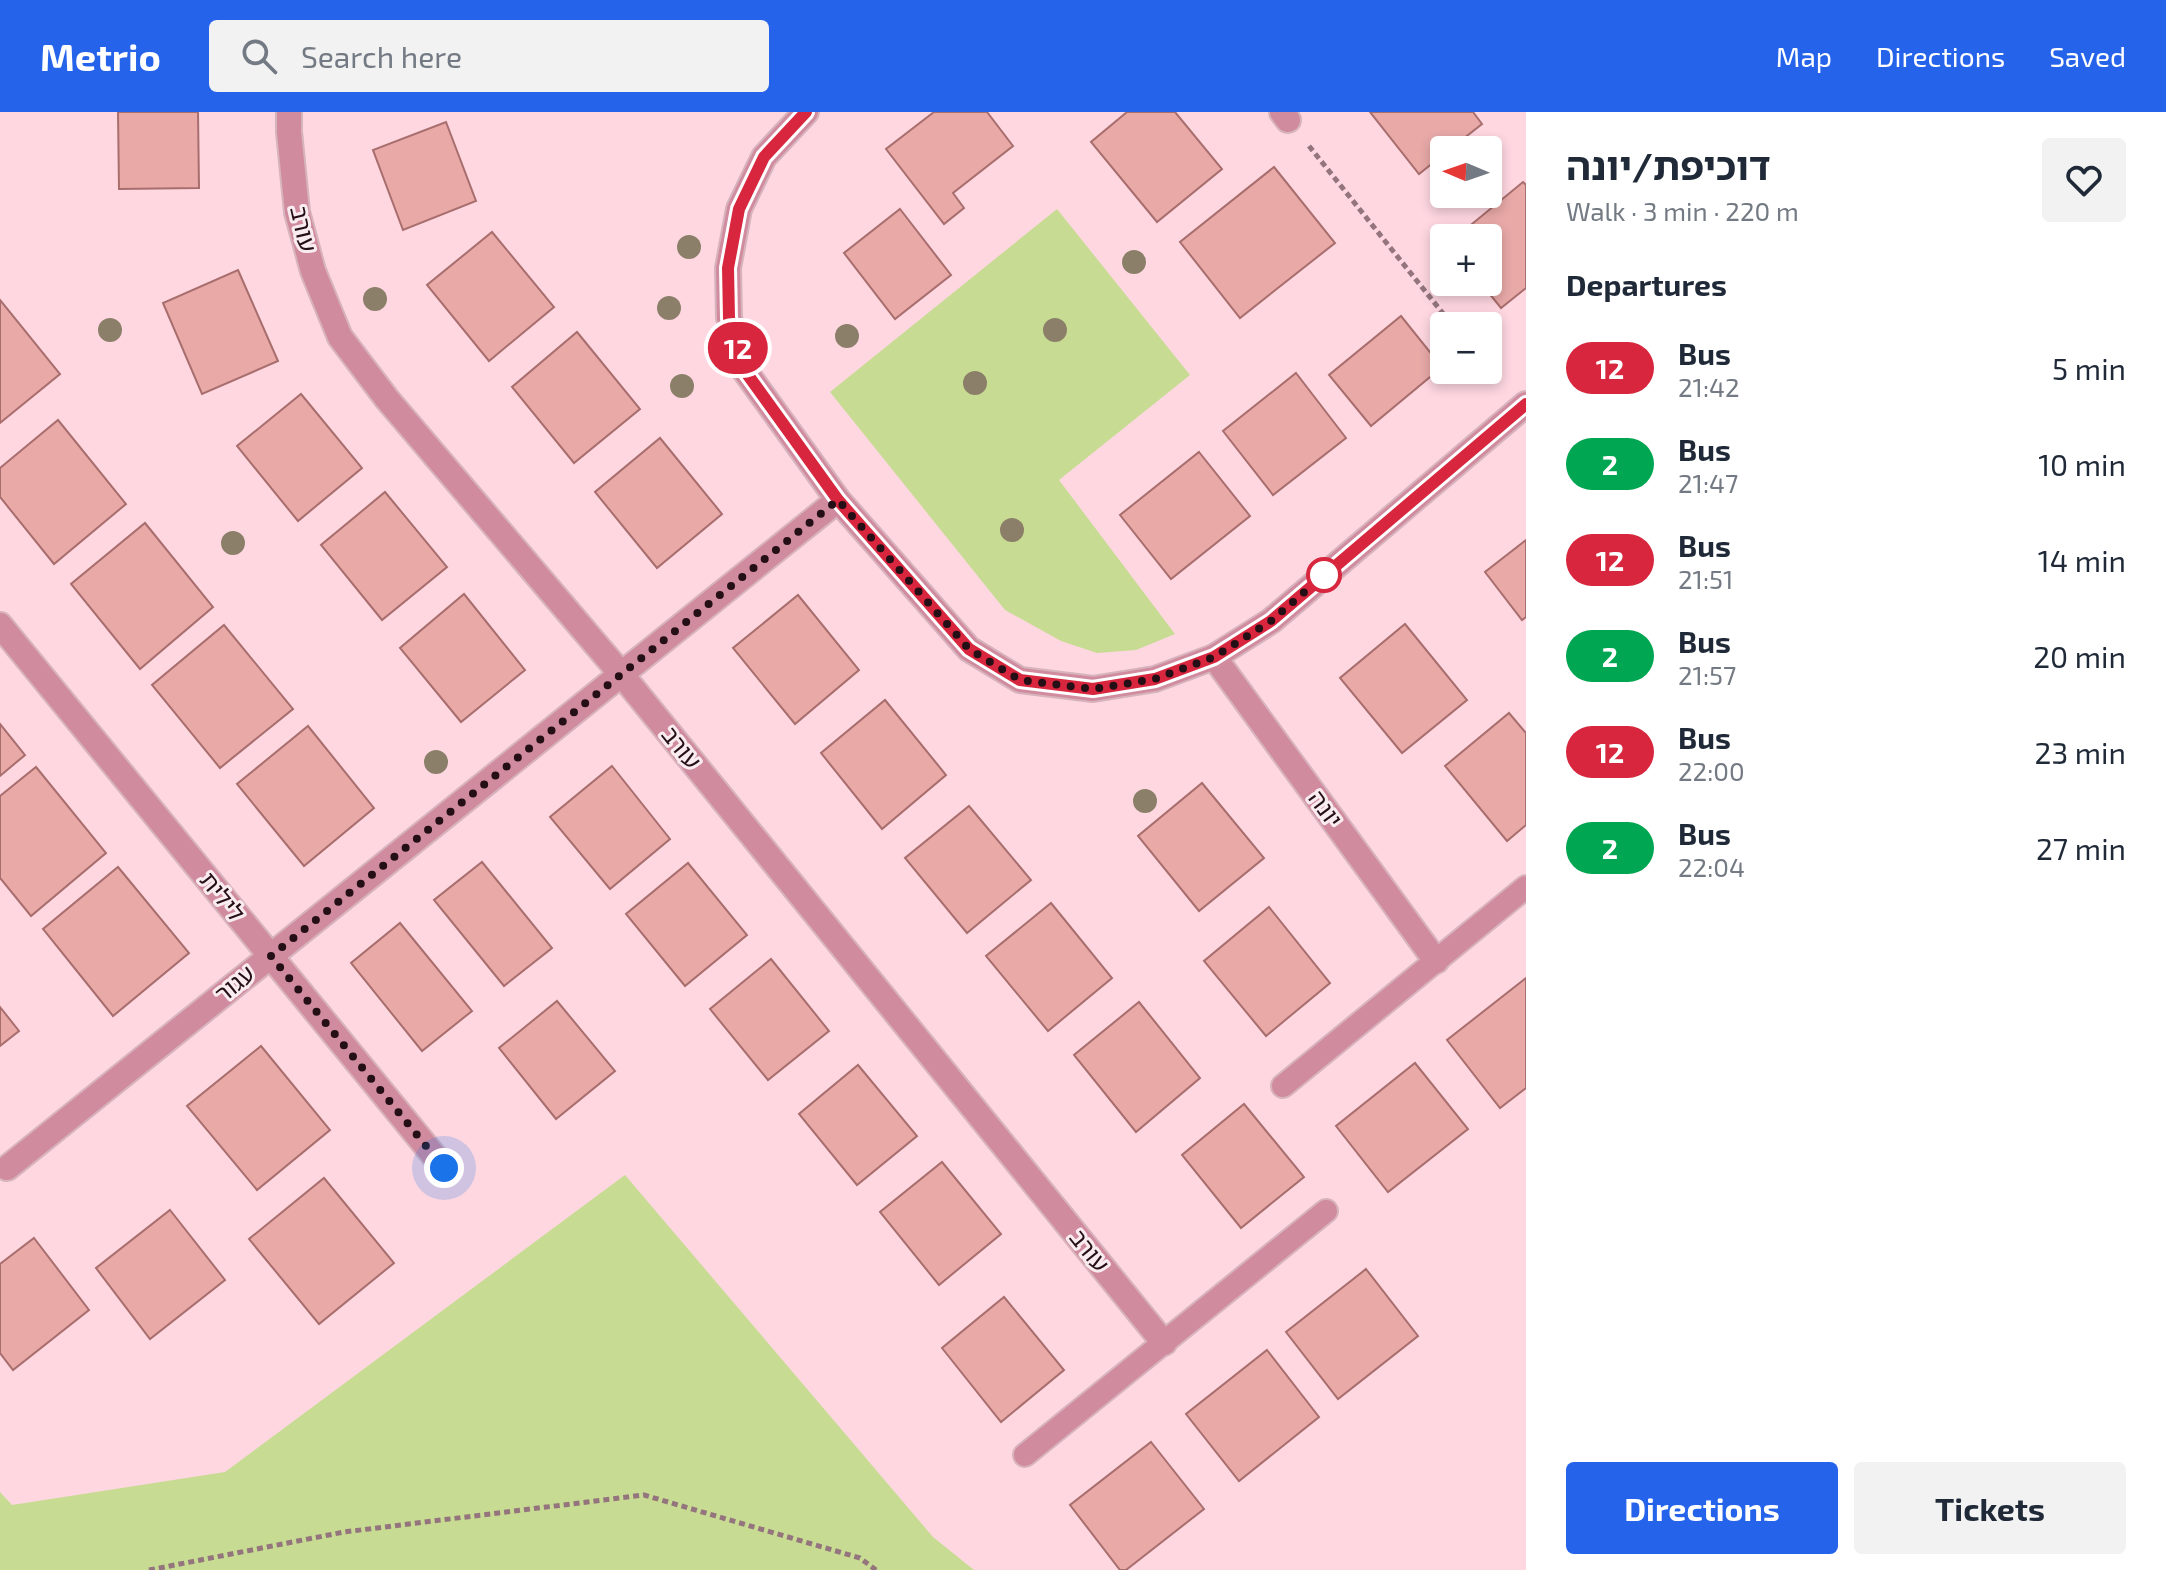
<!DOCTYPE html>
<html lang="en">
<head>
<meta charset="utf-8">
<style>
  :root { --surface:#fff; --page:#f2f2f3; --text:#1f2937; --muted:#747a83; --accent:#2563eb }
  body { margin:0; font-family:"Exo 2","Noto Sans Hebrew",sans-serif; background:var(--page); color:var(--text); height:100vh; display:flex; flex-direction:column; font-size:30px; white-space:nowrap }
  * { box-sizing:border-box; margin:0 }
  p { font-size:26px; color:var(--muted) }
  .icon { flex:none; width:44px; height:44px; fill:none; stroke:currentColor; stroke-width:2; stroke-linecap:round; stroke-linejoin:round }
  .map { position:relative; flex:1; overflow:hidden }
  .sheet { display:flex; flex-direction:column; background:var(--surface); width:640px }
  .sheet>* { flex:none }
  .badge { padding:0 16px; border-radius:26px; font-size:28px; line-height:52px }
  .needle { width:52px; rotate:272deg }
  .fabs { position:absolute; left:1430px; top:24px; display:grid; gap:16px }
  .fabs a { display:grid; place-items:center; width:72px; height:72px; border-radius:8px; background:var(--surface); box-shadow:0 4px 12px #0003; font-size:40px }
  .you { position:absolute; width:40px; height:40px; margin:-20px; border:6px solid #fff; border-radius:50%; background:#1a73e8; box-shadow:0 0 0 12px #1a73e833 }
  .map>.badge { position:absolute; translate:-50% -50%; box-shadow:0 0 0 4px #fff }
  h2 { padding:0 40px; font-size:30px; line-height:72px }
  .round { display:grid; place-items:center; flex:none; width:84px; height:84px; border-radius:8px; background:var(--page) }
  .headline { display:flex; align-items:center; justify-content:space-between; height:136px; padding:0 40px }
  h1 { font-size:38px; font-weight:700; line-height:60px }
  .button { display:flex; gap:16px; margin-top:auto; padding:16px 40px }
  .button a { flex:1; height:92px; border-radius:8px; background:var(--accent); color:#fff; font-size:32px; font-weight:700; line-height:92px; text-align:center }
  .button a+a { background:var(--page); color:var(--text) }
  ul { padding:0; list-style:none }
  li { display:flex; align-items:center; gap:24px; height:96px; padding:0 40px }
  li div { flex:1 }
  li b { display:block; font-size:30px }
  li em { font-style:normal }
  li .badge { min-width:88px; font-weight:700; text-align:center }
  header { display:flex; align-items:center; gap:48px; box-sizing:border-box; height:112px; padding:0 40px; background:var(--accent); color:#fff }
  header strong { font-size:38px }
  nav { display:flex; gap:44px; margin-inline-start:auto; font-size:28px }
  .search { width:560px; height:72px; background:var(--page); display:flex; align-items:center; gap:20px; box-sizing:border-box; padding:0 28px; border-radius:8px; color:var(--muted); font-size:30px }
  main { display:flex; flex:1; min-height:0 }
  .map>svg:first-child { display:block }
  .green { fill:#c7db92 }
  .building { fill:#e8a9a7; stroke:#a86e6d; stroke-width:2 }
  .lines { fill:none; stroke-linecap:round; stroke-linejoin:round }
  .service-casing { stroke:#d7b3bc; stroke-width:26 }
  .minor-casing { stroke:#d7b3bc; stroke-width:28 }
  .path { stroke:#94757d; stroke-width:5; stroke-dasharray:6 4; stroke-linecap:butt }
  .service { stroke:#d18b9f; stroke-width:22 }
  .minor { stroke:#d18b9f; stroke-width:24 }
  .tree { fill:#8b7f6a }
  .line-casing { stroke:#fff; stroke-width:18 }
  .line { stroke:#d7263d; stroke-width:12 }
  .walk { stroke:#250f16; stroke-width:8; stroke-dasharray:0 14.4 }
  .stop-dot { fill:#fff; stroke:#d7263d; stroke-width:4 }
  .labels { text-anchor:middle; stroke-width:6; stroke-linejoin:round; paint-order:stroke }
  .street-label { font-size:24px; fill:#250f16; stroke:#f9ecf0 }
</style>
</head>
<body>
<header>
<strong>Metrio</strong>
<div class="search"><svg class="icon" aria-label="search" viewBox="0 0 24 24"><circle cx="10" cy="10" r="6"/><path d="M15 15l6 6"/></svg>Search here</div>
<nav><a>Map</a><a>Directions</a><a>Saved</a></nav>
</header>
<main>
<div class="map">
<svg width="1526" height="1458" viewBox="0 0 1526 1458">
  <rect width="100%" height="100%" fill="#fed7e1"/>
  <g class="green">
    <polygon points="1057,97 1190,263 1059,368 1175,522 1136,538 1097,541 1061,529 1005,498 830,280"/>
    <polygon points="625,1063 933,1425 974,1458 0,1458 0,1380 12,1393 225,1360"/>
  </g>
  <g class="building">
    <polygon points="118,0 198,0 199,76 119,77"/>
    <polygon points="934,0 987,0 1013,34 953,81 964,96 944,112 886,37"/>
    <polygon points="1127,0 1175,0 1222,57 1157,110 1091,30"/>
    <polygon points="1370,0 1473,0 1482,12 1449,38 1444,38 1444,42 1419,62"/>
    <polygon points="446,10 476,89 403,118 373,38"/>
    <polygon points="1274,55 1335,131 1240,206 1180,130"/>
    <polygon points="1523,70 1526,73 1526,176 1501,196 1480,170 1488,170 1488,126 1455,126"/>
    <polygon points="900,97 951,163 895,207 844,141"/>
    <polygon points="492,120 554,195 489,249 427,173"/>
    <polygon points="238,158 278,249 202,282 163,191"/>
    <polygon points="0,188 60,262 0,311"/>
    <polygon points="1401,204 1442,255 1371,314 1329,263"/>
    <polygon points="577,220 640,297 574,351 512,275"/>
    <polygon points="1296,261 1346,326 1273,383 1223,319"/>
    <polygon points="301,282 362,356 298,409 237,334"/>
    <polygon points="58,308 126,392 54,452 0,385 0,356"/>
    <polygon points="660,326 722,402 657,456 595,380"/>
    <polygon points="1199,340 1250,404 1171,467 1120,403"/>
    <polygon points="385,380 447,455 382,508 321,433"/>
    <polygon points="145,411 213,495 140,557 71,472"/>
    <polygon points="1526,428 1526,505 1522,508 1485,460"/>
    <polygon points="464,482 525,558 461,610 400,536"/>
    <polygon points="798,483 859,558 795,612 733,536"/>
    <polygon points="1405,512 1467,588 1402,641 1340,566"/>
    <polygon points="224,513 293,597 220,656 152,573"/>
    <polygon points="885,588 946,663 882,717 821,641"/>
    <polygon points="1509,601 1526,621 1526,713 1507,729 1445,654"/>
    <polygon points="0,612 25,643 0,664"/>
    <polygon points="308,614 374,696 304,754 237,672"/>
    <polygon points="612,654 670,727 610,777 550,705"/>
    <polygon points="36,655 106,741 31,804 0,766 0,684"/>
    <polygon points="1202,671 1264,746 1199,799 1138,724"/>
    <polygon points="969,694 1031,768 967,821 905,746"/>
    <polygon points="482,750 552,836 504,874 434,788"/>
    <polygon points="688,751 747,823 685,874 626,802"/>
    <polygon points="118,755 189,841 113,904 43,817"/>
    <polygon points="1051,791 1112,866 1048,919 986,844"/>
    <polygon points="1269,795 1330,871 1266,924 1204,849"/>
    <polygon points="400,811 472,899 422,939 351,851"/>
    <polygon points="771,847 829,919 768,968 710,897"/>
    <polygon points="1526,866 1526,976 1500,996 1447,928"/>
    <polygon points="557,889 615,959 556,1007 499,936"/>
    <polygon points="1139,890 1200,966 1136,1020 1074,943"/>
    <polygon points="0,895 19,919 0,934"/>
    <polygon points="261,934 330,1018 257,1078 187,994"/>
    <polygon points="1415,951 1468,1017 1388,1080 1336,1014"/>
    <polygon points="858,953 917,1024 857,1073 799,1002"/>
    <polygon points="1244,992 1304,1065 1241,1116 1182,1043"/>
    <polygon points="942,1050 1001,1122 939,1173 880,1100"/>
    <polygon points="324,1066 394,1151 319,1212 249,1127"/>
    <polygon points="170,1098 225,1168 150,1227 96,1156"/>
    <polygon points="34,1126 89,1198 13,1258 0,1241 0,1152"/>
    <polygon points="1366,1157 1418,1224 1338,1287 1286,1220"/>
    <polygon points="1004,1185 1064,1258 1001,1310 942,1236"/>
    <polygon points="1267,1238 1319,1305 1239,1369 1186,1302"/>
    <polygon points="1151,1330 1204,1397 1126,1458 1120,1458 1070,1393"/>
  </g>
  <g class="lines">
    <g class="service-casing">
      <g id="service">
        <polyline points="1283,974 1526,775"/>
        <polyline points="1025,1343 1326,1099"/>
      </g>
    </g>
    <g class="minor-casing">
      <g id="minor">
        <polyline points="289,0 289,20 297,100 313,159 340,225 387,287 622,563 1164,1231"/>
        <polyline points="806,0 764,45 739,97 728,156 729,206 745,259 838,388 969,537 1020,568 1093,577 1155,567 1214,545 1271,509 1526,292"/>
        <polyline points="1282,0 1288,8"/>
        <polyline points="0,513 444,1056"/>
        <polyline points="1214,545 1436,849"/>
        <polyline points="7,1056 838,388"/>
      </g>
    </g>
    <g class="path">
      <polyline points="1309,34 1453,214"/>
      <polyline points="1488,257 1497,269"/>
      <polyline points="149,1458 344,1420 644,1383 860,1446 876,1458"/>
    </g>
    <use href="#service" class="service"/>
    <use href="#minor" class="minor"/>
  </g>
  <g class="tree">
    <circle cx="689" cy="135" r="12"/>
    <circle cx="1134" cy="150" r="12"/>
    <circle cx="375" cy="187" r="12"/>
    <circle cx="669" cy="196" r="12"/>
    <circle cx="110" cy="218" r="12"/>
    <circle cx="1055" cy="218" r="12"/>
    <circle cx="847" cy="224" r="12"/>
    <circle cx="975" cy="271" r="12"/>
    <circle cx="682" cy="274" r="12"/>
    <circle cx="1012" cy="418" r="12"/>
    <circle cx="233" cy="431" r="12"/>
    <circle cx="436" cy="650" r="12"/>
    <circle cx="1145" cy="689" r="12"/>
  </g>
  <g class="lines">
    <g class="line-casing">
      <polyline id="line" points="806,0 764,45 739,97 728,156 729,206 745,259 838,388 969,537 1020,568 1093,577 1155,567 1214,545 1271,509 1526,292"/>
    </g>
    <use href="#line" class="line"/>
    <polyline class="walk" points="444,1056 271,844 838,388 969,537 1020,568 1093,577 1155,567 1214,545 1271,509 1324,463"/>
  </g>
  <circle class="stop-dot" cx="1324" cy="463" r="16"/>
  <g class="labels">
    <g class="street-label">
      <text transform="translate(303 117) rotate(77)" y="8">עורב</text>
      <text transform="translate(681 636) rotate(51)" y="8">עורב</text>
      <text transform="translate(1325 697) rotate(54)" y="8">יונה</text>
      <text transform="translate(222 785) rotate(51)" y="8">לילית</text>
      <text transform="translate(235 872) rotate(-39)" y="8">עגור</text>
      <text transform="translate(1089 1139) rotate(51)" y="8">עורב</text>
    </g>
  </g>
</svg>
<div class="fabs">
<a><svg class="needle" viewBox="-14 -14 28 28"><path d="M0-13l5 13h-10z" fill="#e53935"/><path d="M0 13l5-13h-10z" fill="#747a83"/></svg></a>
<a>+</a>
<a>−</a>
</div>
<div class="you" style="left:444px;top:1056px"></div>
<b class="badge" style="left:738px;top:236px;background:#d7263d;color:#fff">12</b>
</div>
<section class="sheet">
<div class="headline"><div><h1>דוכיפת/יונה</h1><p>Walk · 3 min · 220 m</p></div><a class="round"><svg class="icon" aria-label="heart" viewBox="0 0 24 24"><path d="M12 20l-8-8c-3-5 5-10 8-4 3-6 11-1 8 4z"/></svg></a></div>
<h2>Departures</h2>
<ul>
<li><span class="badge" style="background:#d7263d;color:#fff">12</span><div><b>Bus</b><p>21:42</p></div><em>5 min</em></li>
<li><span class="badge" style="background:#00a651;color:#fff">2</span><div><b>Bus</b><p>21:47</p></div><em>10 min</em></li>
<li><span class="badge" style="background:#d7263d;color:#fff">12</span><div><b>Bus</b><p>21:51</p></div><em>14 min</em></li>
<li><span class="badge" style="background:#00a651;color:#fff">2</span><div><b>Bus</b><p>21:57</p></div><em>20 min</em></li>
<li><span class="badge" style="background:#d7263d;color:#fff">12</span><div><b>Bus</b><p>22:00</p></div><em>23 min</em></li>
<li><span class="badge" style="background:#00a651;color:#fff">2</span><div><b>Bus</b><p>22:04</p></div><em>27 min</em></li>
</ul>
<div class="button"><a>Directions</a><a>Tickets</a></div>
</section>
</main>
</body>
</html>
